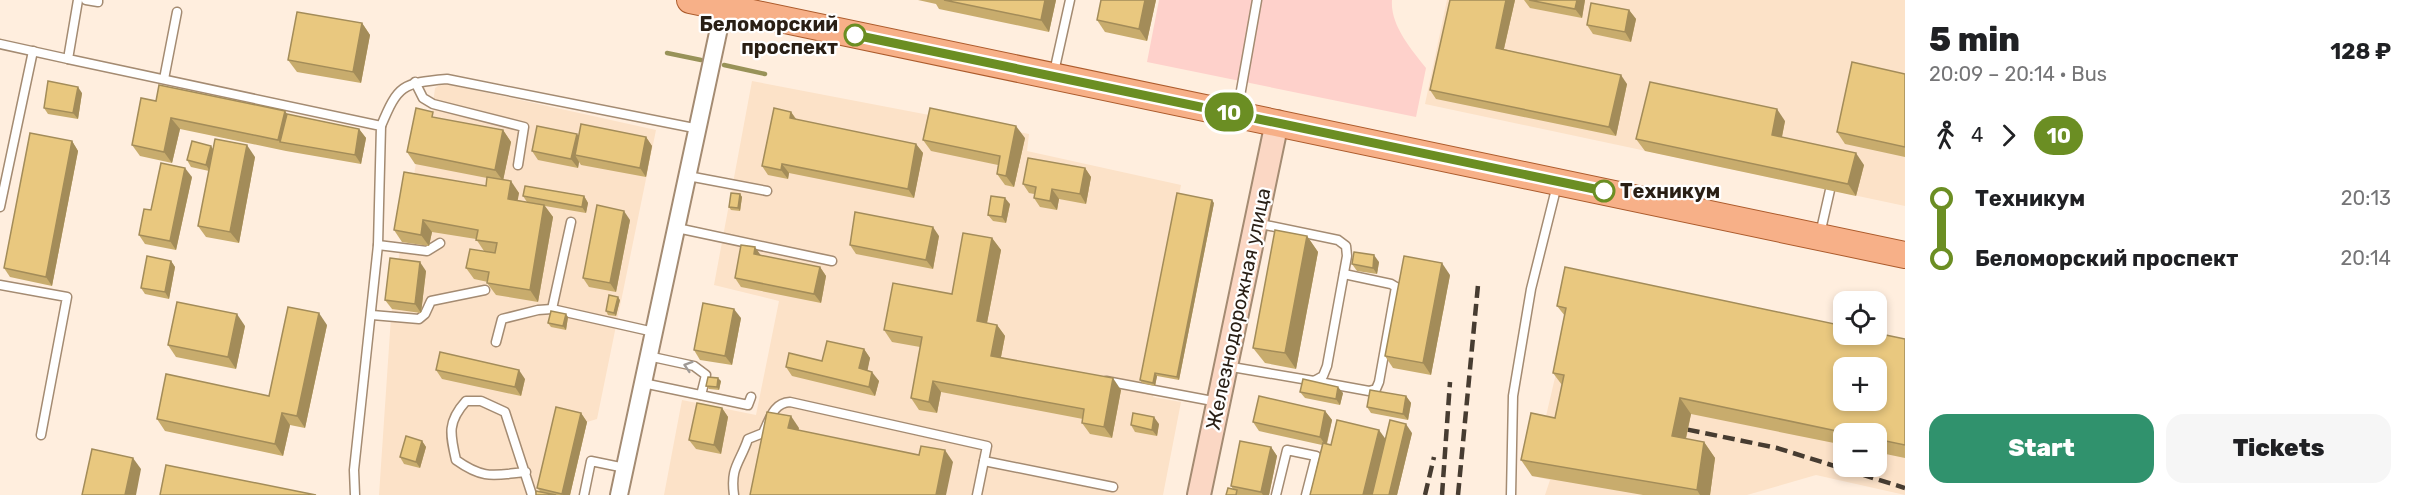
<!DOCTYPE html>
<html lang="en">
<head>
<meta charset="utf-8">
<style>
  :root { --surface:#fff; --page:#f6f6f6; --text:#202124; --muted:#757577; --accent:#30926d }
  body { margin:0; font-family:Rubik,sans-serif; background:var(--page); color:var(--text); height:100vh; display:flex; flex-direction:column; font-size:22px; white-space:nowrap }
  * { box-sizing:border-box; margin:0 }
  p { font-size:20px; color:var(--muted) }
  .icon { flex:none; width:33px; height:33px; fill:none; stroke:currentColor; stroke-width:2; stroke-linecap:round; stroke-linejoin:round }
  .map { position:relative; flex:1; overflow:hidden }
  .panel { display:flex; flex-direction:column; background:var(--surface); width:510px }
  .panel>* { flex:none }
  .badge { padding:0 12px; border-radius:20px; font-size:21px; line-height:39px }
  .fabs { position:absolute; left:1833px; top:291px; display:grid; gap:12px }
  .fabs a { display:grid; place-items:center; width:54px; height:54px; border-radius:12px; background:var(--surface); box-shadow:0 3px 9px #0003; font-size:30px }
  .map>.badge { position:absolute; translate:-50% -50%; box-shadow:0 0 0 3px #fff }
  .legs { display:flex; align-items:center; gap:9px; height:66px; padding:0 24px; font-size:20px }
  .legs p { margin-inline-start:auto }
  .head { display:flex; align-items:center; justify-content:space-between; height:102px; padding:0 24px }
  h1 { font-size:33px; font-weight:800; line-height:45px }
  .button { display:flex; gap:12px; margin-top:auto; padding:12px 24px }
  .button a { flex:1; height:69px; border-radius:18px; background:var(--accent); color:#fff; font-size:24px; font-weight:800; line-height:69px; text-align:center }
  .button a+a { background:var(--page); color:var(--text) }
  ul { padding:0 24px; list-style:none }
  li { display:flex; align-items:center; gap:21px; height:60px; font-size:22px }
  li i { display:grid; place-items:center; width:9px; height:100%; margin:0 8px; background:currentColor }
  li i::after { content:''; width:15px; height:15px; margin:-8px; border:4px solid; border-radius:50%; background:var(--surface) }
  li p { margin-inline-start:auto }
  li:first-child i { background:linear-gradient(#0000 50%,currentColor 0) }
  li:last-child i { background:linear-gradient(currentColor 50%,#0000 0) }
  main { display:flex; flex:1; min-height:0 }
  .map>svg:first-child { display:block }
  .built { fill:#fce2c8; fill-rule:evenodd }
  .green { fill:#fed1cb }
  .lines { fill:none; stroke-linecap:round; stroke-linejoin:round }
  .stream { stroke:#989258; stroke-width:4.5 }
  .lane-casing { stroke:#a48b72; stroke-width:11 }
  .street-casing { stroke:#a48b72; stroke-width:20 }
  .secondary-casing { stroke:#a48b72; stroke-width:26 }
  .primary-casing { stroke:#ac5b2c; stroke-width:28 }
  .lane { stroke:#fff; stroke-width:8 }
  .street { stroke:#fff; stroke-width:16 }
  .secondary { stroke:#fbd7c4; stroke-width:22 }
  .primary { stroke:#f7b088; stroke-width:26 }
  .rail { stroke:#473c31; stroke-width:4.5; stroke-dasharray:12 6; stroke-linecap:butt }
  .wall { fill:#c8ac6d }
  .shaded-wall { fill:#a38c59 }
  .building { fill:#e9c87f; stroke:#a38c59; stroke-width:1.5; fill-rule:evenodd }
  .oneway { stroke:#9f9a96 }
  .line-1-casing { stroke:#fff; stroke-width:14 }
  .line-1 { stroke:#6b8e23; stroke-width:9 }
  .stop-1-dot { fill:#fff; stroke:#6b8e23; stroke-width:3 }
  .labels { text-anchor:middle; stroke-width:4.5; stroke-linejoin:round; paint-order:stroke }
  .stop-label { font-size:20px; font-weight:bold; fill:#291f15; stroke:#fff; text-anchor:end }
  .street-label { font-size:20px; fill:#291f15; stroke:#fff }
</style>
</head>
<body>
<main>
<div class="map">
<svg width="1905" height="495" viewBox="0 0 1905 495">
  <rect width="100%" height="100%" fill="#ffeede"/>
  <g class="built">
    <polygon points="1447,0 1905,0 1905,206 1425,104"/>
    <polygon points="752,81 1029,134 1027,151 1181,185 1145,373 1157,376 1153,397 1181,402 1163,495 664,495 682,400 756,415 779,301 714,285"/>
    <polygon points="443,83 656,130 597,419 587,422 570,495 379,495 391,317 397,267 424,120 431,121 435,88"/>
    <path d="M1568,322L1905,352V495L1816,475L1747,495H1545L1550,480L1532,476ZM1844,368H1876V400H1844ZM1844,434H1876V466H1844Z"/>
  </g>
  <path class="green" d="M1159,0H1392C1390,25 1411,49 1426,68L1416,117L1147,62Z"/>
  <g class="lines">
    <g class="stream">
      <polyline points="667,53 701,60"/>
      <polyline points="724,65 765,74"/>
    </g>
    <g class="lane-casing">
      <g id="lane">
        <polyline points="78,0 68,59 381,126 378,245 354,470 355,495"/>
        <polyline points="86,0 98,2 98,0"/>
        <polyline points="0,44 68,59"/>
        <polyline points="1054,72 1070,0"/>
        <polyline points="164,79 177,12"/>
        <polyline points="415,82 423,98 433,104 524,127 518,165"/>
        <polyline points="1237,113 1257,0"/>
        <path d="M381,126C398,85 402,83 447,79L699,129"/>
        <polyline points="688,176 767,191"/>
        <polyline points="0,207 33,51"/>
        <polyline points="677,228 832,261"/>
        <polyline points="1820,234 1830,190"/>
        <polyline points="378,245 427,251 440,243"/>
        <polyline points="0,285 67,297 41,435"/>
        <polyline points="552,309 571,222"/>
        <polyline points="372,315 419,319 425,314 431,301 485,290"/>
        <polyline points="496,342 502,319 538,310 552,309 654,332"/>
        <polyline points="648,356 694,366 706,375 701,395"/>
        <polyline points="1226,366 1314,381 1323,376 1327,366 1347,256 1346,246 1338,240 1256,223"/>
        <polyline points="1106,381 1218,402"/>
        <polyline points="1314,381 1369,391 1376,389 1379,382 1396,287 1391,284 1344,274"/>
        <polyline points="643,383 748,405 751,397"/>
        <polyline points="984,461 1113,487"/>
        <path d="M526,472C494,475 484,480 456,460C450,434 447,422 466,401H481L505,412L532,495"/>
        <polyline points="584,495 591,461 625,468"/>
        <path d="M734,495C730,467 740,463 748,439L763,433C770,419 773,403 790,402L987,446L977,495"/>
        <polyline points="1276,495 1287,450 1316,456 1306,495"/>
        <polyline points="1511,495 1513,396 1531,289 1557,185"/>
      </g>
    </g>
    <g class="street-casing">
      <polyline id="street" points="619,495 725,0"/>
    </g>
    <g class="secondary-casing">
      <polyline id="secondary" points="1199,495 1277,122"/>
    </g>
    <g class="primary-casing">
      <polyline id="primary" points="690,0 1905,255"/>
    </g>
    <use href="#lane" class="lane"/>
    <use href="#street" class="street"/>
    <use href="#secondary" class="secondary"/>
    <use href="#primary" class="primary"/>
    <g class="rail">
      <polyline points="1670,426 1777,448 1905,488"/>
      <polyline points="1425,495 1434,457"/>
      <polyline points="1442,495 1450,382"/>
      <polyline points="1458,495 1478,285"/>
    </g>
  </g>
  <g class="wall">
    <polygon points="918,0 1056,0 1049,32 939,9 936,4"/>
    <polygon points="1156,0 1147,41 1105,32 1097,20"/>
    <polygon points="1450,0 1515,0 1504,49 1627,84 1616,136 1436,99 1430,90"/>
    <polygon points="1524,0 1585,0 1582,18 1530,8"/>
    <polygon points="1629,10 1636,19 1631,42 1593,34 1587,25"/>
    <polygon points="362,23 370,35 361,83 297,72 288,60"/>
    <polygon points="1905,74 1905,157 1845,144 1837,132"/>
    <polygon points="82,93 78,119 48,114 44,108"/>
    <polygon points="156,101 285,111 287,114 359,129 366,138 361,164 286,151 180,129 172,163 140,156 132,145"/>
    <polygon points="791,112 797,120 916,144 923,153 914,198 789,173 788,179 768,175 762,166"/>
    <polygon points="437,118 503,130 511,142 503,180 519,193 517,200 527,202 523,196 584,196 588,203 586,213 545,206 553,217 538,302 496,295 487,283 488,282 474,279 466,268 484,251 476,239 432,232 429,246 402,242 394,230 486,186 487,178 415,164 407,152"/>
    <polygon points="1785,121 1782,137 1864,165 1856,196 1645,151 1636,139"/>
    <polygon points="578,137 646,137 652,146 646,177 581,165 579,162 578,168 538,160 532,151"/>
    <polygon points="1025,138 1014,187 1005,185 997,174 998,165 931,151 923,140"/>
    <polygon points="72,141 78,151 52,286 10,277 4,268"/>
    <polygon points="213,149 255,157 239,243 206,237 198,226 209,171 191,167 187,160"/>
    <polygon points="1085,168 1091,177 1086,204 1059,199 1057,210 1040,207 1034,198 1034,194 1029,193 1023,184"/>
    <polygon points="192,177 176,250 145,244 139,235"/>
    <polygon points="740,194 742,197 740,211 731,210 729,207"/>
    <polygon points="1214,203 1179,380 1157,376 1155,386 1142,383 1140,380"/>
    <polygon points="1010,204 1006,223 993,221 988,215"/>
    <polygon points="630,220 616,292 589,287 583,278"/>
    <polygon points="939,236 933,269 856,254 850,245"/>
    <polygon points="1307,236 1318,252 1296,369 1265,363 1253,348"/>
    <polygon points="992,238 1001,250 987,323 997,325 1005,336 1001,357 1121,390 1112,438 1090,434 1082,423 1083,419 941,392 937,413 919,410 911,398 920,347 892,342 884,330 952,294"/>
    <polygon points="171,261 175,267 169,299 145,294 141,288"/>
    <polygon points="1379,262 1377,274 1357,271 1352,264"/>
    <polygon points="820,267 826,276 821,303 741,287 735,278"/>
    <polygon points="426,271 421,313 392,309 385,300"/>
    <polygon points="1450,275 1431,375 1393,368 1385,356"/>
    <polygon points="620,300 616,316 608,315 606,311"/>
    <polygon points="1557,306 1905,339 1905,458 1876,452 1876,434 1844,434 1844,445 1691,414 1686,439 1704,442 1715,458 1710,495 1643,495 1532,476 1521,460 1555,418 1562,385 1553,373 1565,316"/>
    <polygon points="568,317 566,330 551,327 548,323"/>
    <polygon points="741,318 732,365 700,360 694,350"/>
    <polygon points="327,325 305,428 290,425 283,456 165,431 157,419 269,396"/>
    <polygon points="245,326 236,369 176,357 168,345"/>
    <polygon points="864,349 870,358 867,370 879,381 875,396 792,376 786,367 822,361"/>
    <polygon points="436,370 525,379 521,396 442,379"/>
    <polygon points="721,381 719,390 709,389 706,386"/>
    <polygon points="1300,392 1343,393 1340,405 1305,398"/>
    <polygon points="1406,396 1411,403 1408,420 1371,413 1367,407"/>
    <polygon points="722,408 728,417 721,454 696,449 689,440"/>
    <polygon points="1325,411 1332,420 1327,444 1331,445 1386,440 1412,433 1397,495 1310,495 1322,445 1259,431 1253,422"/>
    <polygon points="581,413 587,422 570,495 536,495 540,491 537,488"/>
    <polygon points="1159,424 1157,436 1135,432 1131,425"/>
    <polygon points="422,441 426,447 420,468 404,464 400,457"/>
    <polygon points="1271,447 1277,456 1269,495 1226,495 1233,489 1231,486"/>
  </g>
  <g class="shaded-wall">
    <polygon points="1045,0 1056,0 1049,32 1041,20"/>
    <polygon points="1145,0 1156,0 1147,41 1139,29"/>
    <polygon points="1506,0 1515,0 1502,57 1496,48"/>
    <polygon points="1577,0 1585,0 1582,18 1575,9"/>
    <polygon points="1629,10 1636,19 1631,42 1625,32"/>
    <polygon points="362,23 370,35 361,83 353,72"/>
    <polygon points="1621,75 1627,84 1616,136 1609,127"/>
    <polygon points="78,87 82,93 78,119 73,113"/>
    <polygon points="1777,109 1785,121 1780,146 1772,135"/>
    <polygon points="285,111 293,123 280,142 278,140"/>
    <polygon points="791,112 797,121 790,118"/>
    <polygon points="171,118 180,129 172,163 164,152"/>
    <polygon points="1016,126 1025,138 1014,187 1006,176"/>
    <polygon points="359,129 366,138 361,164 355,155"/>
    <polygon points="503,130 511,142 503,181 495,170"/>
    <polygon points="577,134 583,143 575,155 579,162 578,168 571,159"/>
    <polygon points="646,137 652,146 646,177 640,168"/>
    <polygon points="72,141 78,151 52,286 46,277"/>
    <polygon points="916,144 923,153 914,198 908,189"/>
    <polygon points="247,145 255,157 239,243 230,232"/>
    <polygon points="211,146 215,152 210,171 206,165"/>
    <polygon points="1856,153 1864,165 1856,196 1848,184"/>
    <polygon points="782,164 789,173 788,179 781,170"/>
    <polygon points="185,168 192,177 176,250 170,241"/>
    <polygon points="1085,168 1091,177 1086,204 1080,194"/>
    <polygon points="511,181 519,193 516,210 508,199"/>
    <polygon points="1052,189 1059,199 1057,210 1050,201"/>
    <polygon points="740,194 742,197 740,211 738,208"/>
    <polygon points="584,196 588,203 586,213 582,207"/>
    <polygon points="1005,198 1010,204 1006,223 1002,217"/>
    <polygon points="1212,200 1214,203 1179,380 1177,377"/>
    <polygon points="544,205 553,217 538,302 530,290"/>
    <polygon points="624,211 630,220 616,292 610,283"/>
    <polygon points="423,220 432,232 429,246 421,235"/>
    <polygon points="933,227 939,236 933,269 926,260"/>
    <polygon points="1307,236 1318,252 1296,369 1285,353"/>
    <polygon points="992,238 1001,250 985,333 977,321"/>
    <polygon points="755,247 762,257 754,254"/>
    <polygon points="1374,255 1379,262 1377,274 1373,268"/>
    <polygon points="171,261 175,267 169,299 165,292"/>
    <polygon points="420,262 426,271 421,313 415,304"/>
    <polygon points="1442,263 1450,275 1431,375 1423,363"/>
    <polygon points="820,267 826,276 821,303 814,294"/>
    <polygon points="618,297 620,300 616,316 614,313"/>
    <polygon points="734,309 741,318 732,365 725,356"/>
    <polygon points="319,313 327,325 305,428 297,416"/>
    <polygon points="237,314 245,326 236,369 228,357"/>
    <polygon points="566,314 568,317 566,330 563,326"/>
    <polygon points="997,325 1005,336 999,367 991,356"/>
    <polygon points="864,349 870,358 866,378 859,368"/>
    <polygon points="519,370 525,379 521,396 515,387"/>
    <polygon points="872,372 879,381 875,396 869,387"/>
    <polygon points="1155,373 1157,376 1155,386 1153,383"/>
    <polygon points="718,378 721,381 719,390 717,387"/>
    <polygon points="1113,378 1121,390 1112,438 1104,427"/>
    <polygon points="933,381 941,392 937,413 929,402"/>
    <polygon points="1338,387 1343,393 1340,405 1336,399"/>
    <polygon points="1406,396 1411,403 1408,420 1403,414"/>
    <polygon points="1680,398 1691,414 1683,451 1672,436"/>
    <polygon points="722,408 728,417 721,454 714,445"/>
    <polygon points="1325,411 1332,420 1326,446 1320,437"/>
    <polygon points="282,413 290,425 283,456 275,444"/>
    <polygon points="581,413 587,422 570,495 563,495 562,494"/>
    <polygon points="791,416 799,428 797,440 788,428"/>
    <polygon points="1154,417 1159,424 1157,436 1152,430"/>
    <polygon points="1406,424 1412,433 1397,495 1389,495"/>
    <polygon points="1379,430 1387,441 1374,495 1363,495"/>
    <polygon points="422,441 426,447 420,468 416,462"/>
    <polygon points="1704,442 1715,458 1710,495 1700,495 1697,490"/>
    <polygon points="1271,447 1277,456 1269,495 1263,495 1261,492"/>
    <polygon points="945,450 953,462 946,495 936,495"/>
    <polygon points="133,458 141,469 136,495 125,495"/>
  </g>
  <g class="building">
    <polygon points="944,0 1045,0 1041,20"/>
    <polygon points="1101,0 1145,0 1139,29 1097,20"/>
    <polygon points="1450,0 1506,0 1496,48 1621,75 1609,127 1430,90"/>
    <polygon points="1529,0 1577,0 1575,9"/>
    <polygon points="1591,3 1629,10 1625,32 1587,25"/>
    <polygon points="297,12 362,23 353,72 288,60"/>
    <polygon points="1852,62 1905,74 1905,147 1837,132"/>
    <polygon points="48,81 78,87 73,113 44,108"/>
    <polygon points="1650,82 1777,109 1772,135 1856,153 1848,184 1636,139"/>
    <polygon points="159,85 285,111 278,140 171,118 164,152 132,145 141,98 156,101"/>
    <polygon points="416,108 433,112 432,117 503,130 495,170 407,152"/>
    <polygon points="774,108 791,112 790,118 916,144 908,189 782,164 781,170 762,166"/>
    <polygon points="930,108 1016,126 1006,176 997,174 1000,156 923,140"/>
    <polygon points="287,114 359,129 355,155 280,142"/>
    <polygon points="581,124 646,137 640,168 575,155"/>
    <polygon points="537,126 577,134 571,159 532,151"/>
    <polygon points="30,133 72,141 46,277 4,268"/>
    <polygon points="215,139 247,145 230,232 198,226"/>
    <polygon points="192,141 211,146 206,165 187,160"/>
    <polygon points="1028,158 1085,168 1080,194 1052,189 1050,201 1034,198 1036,187 1023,184"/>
    <polygon points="161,163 185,168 170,241 139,235 144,209 151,210"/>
    <polygon points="404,172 486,186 487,177 511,181 508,199 544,205 530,290 487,283 489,272 466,268 470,249 495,253 497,243 476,240 478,230 423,220 421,235 394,230"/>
    <polygon points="525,186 584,196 582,207 523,196"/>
    <polygon points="731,193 740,194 738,208 729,207"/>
    <polygon points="1177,193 1212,200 1177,377 1155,373 1153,383 1140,380"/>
    <polygon points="991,196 1005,198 1002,217 988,215"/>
    <polygon points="597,205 624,211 610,283 583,278"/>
    <polygon points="855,212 933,227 926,260 850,245"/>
    <polygon points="1275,230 1307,236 1285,353 1253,348"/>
    <polygon points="963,233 992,238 977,321 997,325 991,356 1113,378 1104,427 1082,423 1084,409 933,381 929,402 911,398 922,337 884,330 893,283 952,294"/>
    <polygon points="741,245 755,247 754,254 820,267 814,294 735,278"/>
    <polygon points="1354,252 1374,255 1373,268 1352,264"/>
    <polygon points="147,256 171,261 165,292 141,288"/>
    <polygon points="1404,256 1442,263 1423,363 1385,356"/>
    <polygon points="390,258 420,262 415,304 385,300"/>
    <path d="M1565,267L1844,326V334H1876V333L1905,339V445L1876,439V434H1851L1680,398L1672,436L1704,442L1697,490L1521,460L1531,413L1555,418L1564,375L1553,373L1566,308L1557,306ZM1844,368H1876V400H1844Z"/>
    <polygon points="609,295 618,297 614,313 606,311"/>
    <polygon points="177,302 237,314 228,357 168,345"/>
    <polygon points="703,303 734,309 725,356 694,350"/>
    <polygon points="288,307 319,313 297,416 282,413 275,444 157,419 166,374 269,396"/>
    <polygon points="551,311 566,314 563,326 548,323"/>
    <polygon points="827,341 864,349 859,368 872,372 869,387 786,367 789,353 822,361"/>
    <polygon points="440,352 519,370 515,387 436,370"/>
    <polygon points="708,377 718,378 717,387 706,386"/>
    <polygon points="1303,379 1338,387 1336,399 1300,392"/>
    <polygon points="1370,390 1406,396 1403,414 1367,407"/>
    <polygon points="1259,396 1325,411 1320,437 1253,422"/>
    <polygon points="697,403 722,408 714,445 689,440"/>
    <polygon points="556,407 581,413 562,494 537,488"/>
    <polygon points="767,412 791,416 788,428 919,455 921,446 945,450 936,495 750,495"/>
    <polygon points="1133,413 1154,417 1152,430 1131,425"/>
    <polygon points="1337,420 1379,430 1363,495 1310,495 1323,443 1331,445"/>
    <polygon points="1390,420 1406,424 1389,495 1372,495"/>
    <polygon points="406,436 422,441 416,462 400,457"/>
    <polygon points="1240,441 1271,447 1261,492 1231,486"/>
    <polygon points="92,449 133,458 125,495 82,495"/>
    <polygon points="166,465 316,495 160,495"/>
    <polygon points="1228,488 1237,490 1236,495 1226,495"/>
    <polygon points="536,491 556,495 536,495"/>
  </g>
  <defs><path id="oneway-chevron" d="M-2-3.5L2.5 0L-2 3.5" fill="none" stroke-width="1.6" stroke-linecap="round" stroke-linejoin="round" transform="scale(1.5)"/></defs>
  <use class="oneway" href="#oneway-chevron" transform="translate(688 366) rotate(-163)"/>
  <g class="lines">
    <g class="line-1-casing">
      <polyline id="line-1" points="855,35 1604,191"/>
    </g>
    <use href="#line-1" class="line-1"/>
  </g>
  <g class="stop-1-dot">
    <circle cx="855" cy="35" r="10"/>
    <circle cx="1604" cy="191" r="10"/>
  </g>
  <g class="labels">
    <g class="stop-label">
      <text x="838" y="31">Беломорский<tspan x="838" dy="23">проспект</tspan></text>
      <text x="1620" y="198" text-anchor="start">Техникум</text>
    </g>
    <g class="street-label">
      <text transform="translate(1238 309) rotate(-78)" y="7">Железнодорожная улица</text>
    </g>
  </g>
</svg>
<div class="fabs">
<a><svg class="icon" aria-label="locate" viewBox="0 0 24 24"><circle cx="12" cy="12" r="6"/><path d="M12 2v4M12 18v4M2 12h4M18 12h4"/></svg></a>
<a>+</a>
<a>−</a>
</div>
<b class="badge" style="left:1229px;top:112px;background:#6b8e23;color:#fff">10</b>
</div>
<section class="panel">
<div class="head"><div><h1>5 min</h1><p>20:09 – 20:14 · Bus</p></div><b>128 ₽</b></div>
<div class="legs"><svg class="icon" aria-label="walk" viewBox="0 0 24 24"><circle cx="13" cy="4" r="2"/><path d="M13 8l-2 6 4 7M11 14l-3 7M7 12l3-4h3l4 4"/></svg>4<svg class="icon" aria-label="forward" viewBox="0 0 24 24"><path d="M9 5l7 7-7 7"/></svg><b class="badge" style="background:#6b8e23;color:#fff">10</b></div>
<ul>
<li><i style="color:#6b8e23"></i><b>Техникум</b><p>20:13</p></li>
<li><i style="color:#6b8e23"></i><b>Беломорский проспект</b><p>20:14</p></li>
</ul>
<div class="button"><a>Start</a><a>Tickets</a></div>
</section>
</main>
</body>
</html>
